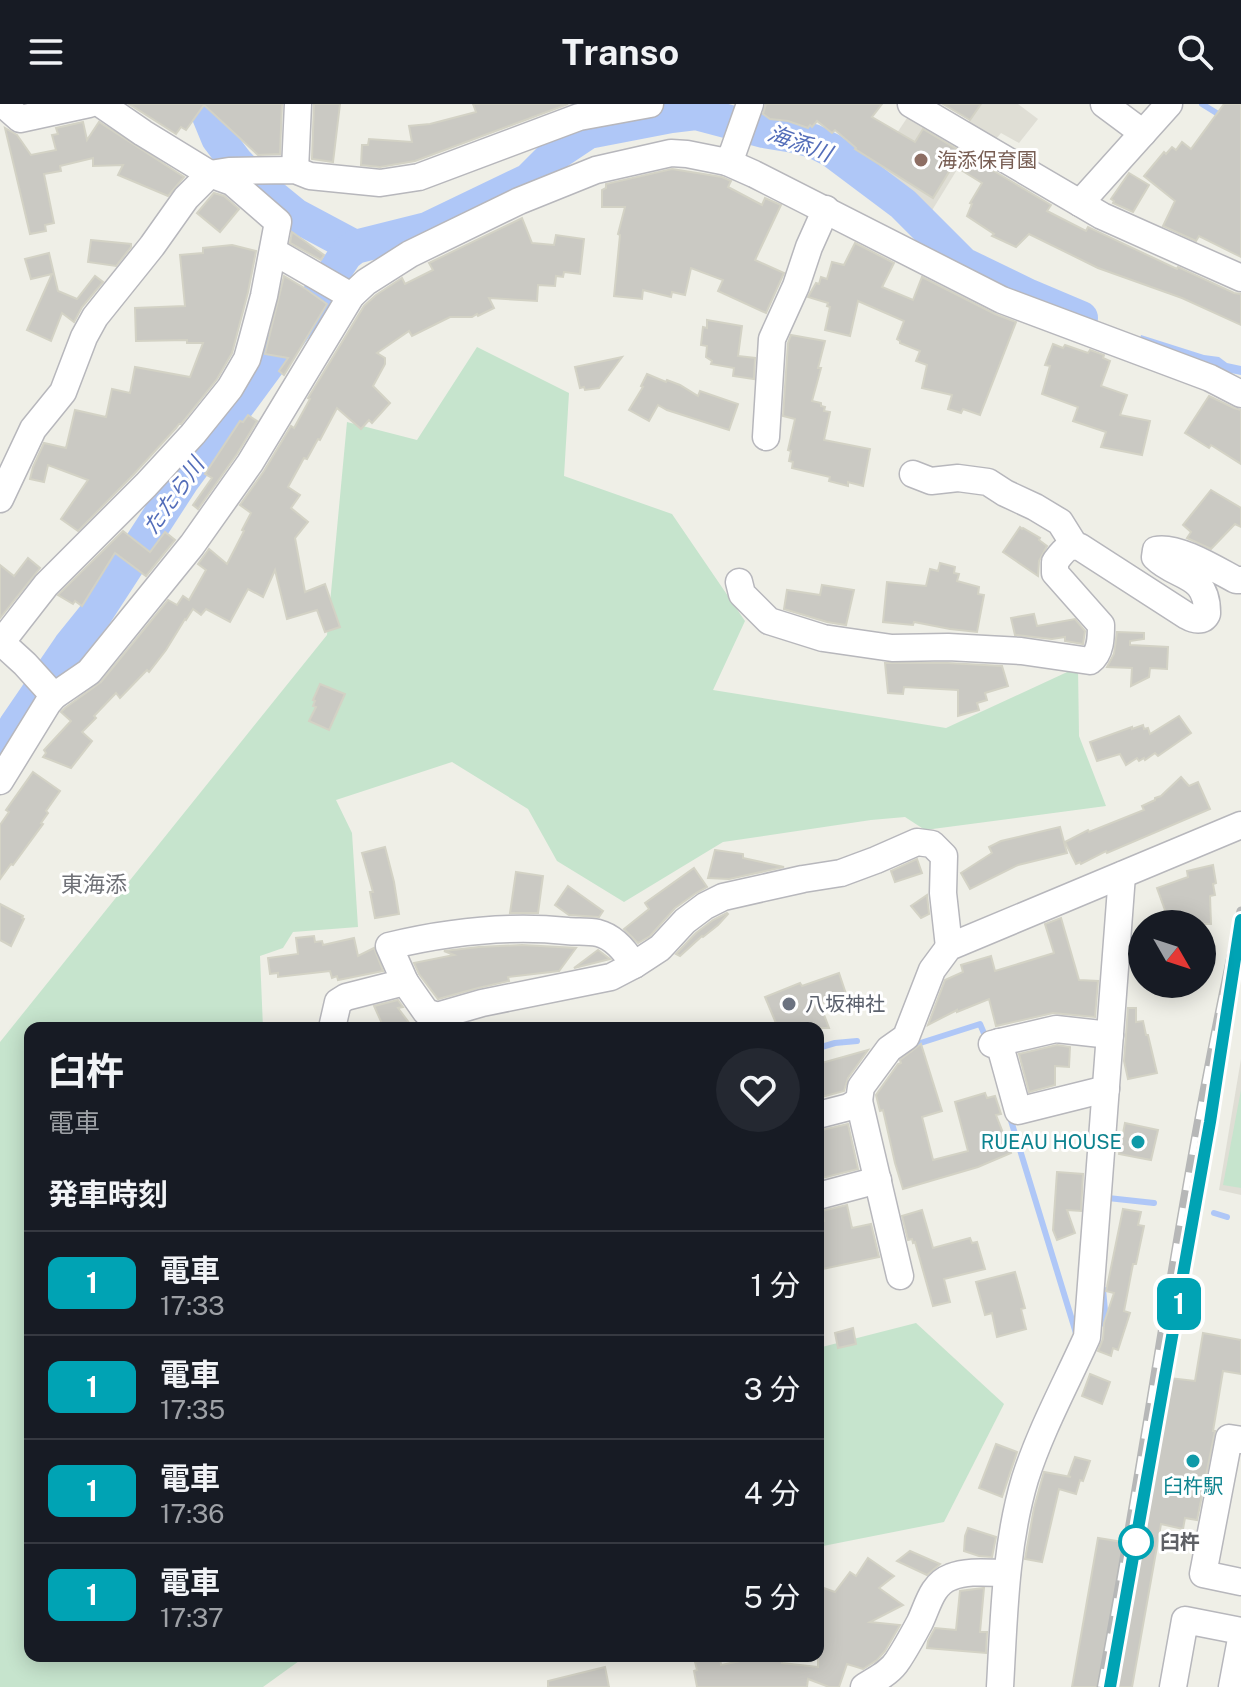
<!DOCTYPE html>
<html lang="ja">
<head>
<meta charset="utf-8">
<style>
  :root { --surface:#171b24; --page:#242831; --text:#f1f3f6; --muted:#9ea1a6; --line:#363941 }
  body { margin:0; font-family:"Public Sans","Noto Sans JP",sans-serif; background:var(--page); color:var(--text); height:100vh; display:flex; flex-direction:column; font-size:30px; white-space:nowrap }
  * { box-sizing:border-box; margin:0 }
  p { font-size:26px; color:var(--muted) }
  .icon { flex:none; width:44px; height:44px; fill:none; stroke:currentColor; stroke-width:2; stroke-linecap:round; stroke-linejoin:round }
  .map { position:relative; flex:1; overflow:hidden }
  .details { position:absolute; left:24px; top:918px; width:800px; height:640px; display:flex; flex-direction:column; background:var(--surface); border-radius:16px; box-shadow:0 4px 20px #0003 }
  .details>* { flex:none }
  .badge { padding:0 16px; border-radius:12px; font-size:28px; line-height:52px }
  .needle { width:52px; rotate:129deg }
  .fabs { position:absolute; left:1128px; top:806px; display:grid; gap:16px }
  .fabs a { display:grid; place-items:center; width:88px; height:88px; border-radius:50%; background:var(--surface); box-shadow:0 4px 20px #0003; font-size:40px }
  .map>.badge { position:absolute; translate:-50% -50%; box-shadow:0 0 0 4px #fff }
  h2 { padding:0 24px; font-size:30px; line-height:72px }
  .round { display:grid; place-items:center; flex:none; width:84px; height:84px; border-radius:42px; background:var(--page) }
  .overview { display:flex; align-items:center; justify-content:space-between; height:136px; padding:0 24px }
  h1 { font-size:38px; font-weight:700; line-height:60px }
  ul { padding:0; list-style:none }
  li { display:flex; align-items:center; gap:24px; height:104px; padding:0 24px; border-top:2px solid var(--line) }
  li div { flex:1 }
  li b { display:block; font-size:30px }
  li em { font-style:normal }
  li .badge { min-width:88px; font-weight:700; text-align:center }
  header { display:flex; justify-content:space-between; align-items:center; height:104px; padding:0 24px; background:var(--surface); font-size:36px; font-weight:700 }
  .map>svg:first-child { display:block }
  .education { fill:#dfded5 }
  .green { fill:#c6e4cd }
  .water { fill:#afc7f7 }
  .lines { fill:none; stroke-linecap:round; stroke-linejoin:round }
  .stream { stroke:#afc7f7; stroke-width:6 }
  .river { stroke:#afc7f7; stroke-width:34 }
  .building { fill:#cac9c3; stroke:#d3d2c5; stroke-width:2 }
  .minor-casing { stroke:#b7b7bc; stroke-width:29 }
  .minor { stroke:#fff; stroke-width:26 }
  .rail-casing { stroke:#b6b7b7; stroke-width:9 }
  .rail { stroke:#fff; stroke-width:6; stroke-dasharray:18; stroke-linecap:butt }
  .line-casing { stroke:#fff; stroke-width:18 }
  .line { stroke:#00a3b4; stroke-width:12 }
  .education-dot { fill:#8d6e63; stroke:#fff; stroke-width:3 }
  .worship-dot { fill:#6b7280; stroke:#fff; stroke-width:3 }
  .culture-dot { fill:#0f9aa8; stroke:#fff; stroke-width:3 }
  .stop-dot { fill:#fff; stroke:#00a3b4; stroke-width:4 }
  .labels { text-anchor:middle; stroke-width:6; stroke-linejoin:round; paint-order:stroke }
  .education-label { font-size:20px; fill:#785e54; stroke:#fff; text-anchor:start }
  .worship-label { font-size:20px; fill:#5b616d; stroke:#fff; text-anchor:start }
  .culture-label { font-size:20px; fill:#0d838f; stroke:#fff; text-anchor:end }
  .stop-label { font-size:20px; font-weight:bold; fill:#5e6065; stroke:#fff; text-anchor:start }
  .water-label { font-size:22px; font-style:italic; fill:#536db9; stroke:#fff }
  .neighbourhood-label { font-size:22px; fill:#6f7177; stroke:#fff }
</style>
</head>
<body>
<header><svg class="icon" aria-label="menu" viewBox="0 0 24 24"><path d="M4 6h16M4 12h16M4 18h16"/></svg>Transo<svg class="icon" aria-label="search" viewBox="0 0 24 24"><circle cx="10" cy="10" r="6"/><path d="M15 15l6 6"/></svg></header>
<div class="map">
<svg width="1241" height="1583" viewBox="0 0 1241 1583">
  <rect width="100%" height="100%" fill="#efefe7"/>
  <g class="education">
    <polygon points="982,0 1018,0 1038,15 1019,39 1001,29 991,41 963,24"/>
    <polygon points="911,8 971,43 931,108 871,68"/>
    <polygon points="1241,955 1241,1091 1219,1086"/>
  </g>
  <g class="green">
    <polygon points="477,243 569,289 564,372 672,410 745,517 713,586 946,624 1078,563 1079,632 1106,702 925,726 905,713 871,716 723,738 624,798 557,757 528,705 452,658 336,696 352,729 358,823 293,828 283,844 260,852 263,924 30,924 30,1552 306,1552 263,1583 0,1583 0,938 327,531 347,318 417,336"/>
    <polygon points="1241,986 1241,1084 1223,1081"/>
    <polygon points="916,1219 1004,1300 944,1418 818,1443 818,1244"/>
  </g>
  <polygon class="water" points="1141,231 1204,251 1219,253 1227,259 1241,262 1241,271 1221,267 1139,240"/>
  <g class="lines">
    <g class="stream">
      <polyline points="1202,0 1223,13"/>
      <polyline points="911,942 980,920 986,934"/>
      <polyline points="818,944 835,939 857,937"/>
      <polyline points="1009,1010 1076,1229"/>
      <polyline points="1108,1098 1108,1094 1154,1099"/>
      <polyline points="1214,1109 1227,1113"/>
      <polyline points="1100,1221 1105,1207 1103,1185"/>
    </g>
    <g class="river">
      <polyline points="204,0 218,34 236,58 257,80 295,111 355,143"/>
      <polyline points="0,648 16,621 70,542 95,511 182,377 319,191 346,150 355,143 427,125 529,76 555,50 588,28 671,12 696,9 764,27 794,32 813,37 831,46 903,100 963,160 1029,192 1081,214"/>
    </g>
  </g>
  <g class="building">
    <polygon points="129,0 282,0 280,50 258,51 204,1 186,26 181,23 176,30"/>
    <polygon points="314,0 340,0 333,58 312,55"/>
    <polygon points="473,0 568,0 415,57 380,63 361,61 362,41 368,41 369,35 412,38 409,22 430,20 476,8"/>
    <polygon points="766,0 882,0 872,13 915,38 923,25 1051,101 1047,107 1086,127 1088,123 1177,165 1178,163 1234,189 1241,190 1241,221 1182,194 1098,164 1029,130 1016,143 992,132 994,130 967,112 972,100 970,99 982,79 956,63 955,65 952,63 933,94 855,45 856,44 835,26 832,29 817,17 812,23 810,21 808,24 788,17 770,15 763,10"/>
    <polygon points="943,0 981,0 970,16"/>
    <polygon points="1224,0 1241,0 1241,153 1199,132 1196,137 1163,122 1175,97 1144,72 1164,48 1166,50 1172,43 1176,46 1182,38 1191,45"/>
    <polygon points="83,18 87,36 99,18 184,73 168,92 118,71 123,61 93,62 93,54 60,62 61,67 44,70 54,119 45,121 46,127 30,130 5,24 17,31 31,51 56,46 52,31 58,30 56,24"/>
    <polygon points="672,65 722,73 731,77 728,83 762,101 765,94 781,101 755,156 784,169 766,209 718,187 723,176 691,164 685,191 672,188 671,193 643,186 642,195 614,192 620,131 618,130 625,103 602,103 602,86 606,84 606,80"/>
    <polygon points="1129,69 1149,81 1133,108 1113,99 1114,97 1111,95"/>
    <polygon points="214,89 224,92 239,105 220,128 197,109"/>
    <polygon points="522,114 532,139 554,141 556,131 584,135 580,170 564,168 563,173 556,172 555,182 538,181 537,197 489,194 494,204 478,212 477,210 472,213 450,213 412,232 409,227 377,249 385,254 385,260 373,282 390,299 372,319 369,316 361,325 337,304 320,336 318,335 307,355 304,354 288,383 300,391 291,404 308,418 295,434 305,488 325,480 340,523 325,528 317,506 287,515 275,466 263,493 248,485 230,518 206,505 201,511 193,505 186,516 185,515 166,546 149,568 147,566 120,594 116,589 94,612 96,614 82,628 92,637 71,664 43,653 46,649 44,646 71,617 61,608 65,604 101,578 168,496 177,501 183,492 189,496 206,466 198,460 209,445 227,460 244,427 242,426 251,409 240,401 264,367 291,322 294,324 310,295 308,294 364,202 376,191 402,174 405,180 433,166 429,159"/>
    <polygon points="292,128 324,151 321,156 290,139"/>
    <polygon points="91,136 131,140 131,143 116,162 88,158"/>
    <polygon points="855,139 894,159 882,183 913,196 922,173 995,210 1016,218 980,311 963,305 961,309 948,305 952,291 922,284 927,261 916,257 920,247 900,239 900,237 897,235 904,217 858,197 850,232 825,226 830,203 827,202 828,199 808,193 816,179 819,180 821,173 827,175 832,158 844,161"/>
    <polygon points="232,141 256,147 248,188 232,249 217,275 181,320 179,320 176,324 134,370 78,427 61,415 88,376 48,361 44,378 30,375 33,363 44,339 66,344 75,306 106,313 112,285 130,289 135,263 190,273 203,239 187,239 187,236 136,237 135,204 185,202 180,151 203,149 203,144"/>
    <polygon points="49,149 58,187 77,195 95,172 103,178 82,203 74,218 62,209 51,237 27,226 52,170 31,175 25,155"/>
    <polygon points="284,172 306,185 327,200 284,271 279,267 288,254 265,250"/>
    <polygon points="707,216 742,222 738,252 755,254 754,275 733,272 734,264 711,260 712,257 706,253 707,242 701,241 703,223 707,224"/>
    <polygon points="791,231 825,237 818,264 821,264 812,297 821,299 821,302 825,303 824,307 830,308 824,336 870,345 863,382 848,378 848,382 829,377 830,373 792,364 793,358 789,357 791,347 788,346 795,315 783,312 788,239"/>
    <polygon points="1053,240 1063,244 1065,241 1088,249 1090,246 1104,251 1103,254 1110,257 1101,282 1127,291 1120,311 1150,317 1142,351 1101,343 1106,328 1073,317 1078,303 1042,290 1050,262 1045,261"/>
    <polygon points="622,253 599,284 585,286 584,283 580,284 575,263"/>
    <polygon points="647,270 666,278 667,276 680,281 698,292 700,287 738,300 729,326 667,306 658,301 649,317 629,306 643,283 641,282"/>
    <polygon points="1209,292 1234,304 1241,306 1241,360 1211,341 1209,344 1185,329"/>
    <polygon points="248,311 257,317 237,350 198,405 193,401 212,374 205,370 240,317 243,318"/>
    <polygon points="1211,386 1241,404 1241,423 1235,420 1211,445 1187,434 1191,428 1183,421"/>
    <polygon points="1020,423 1022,425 1023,424 1040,434 1039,436 1047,442 1039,457 1038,472 1003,448"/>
    <polygon points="123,427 150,448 165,428 175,436 146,472 115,449 82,502 75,497 73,500 58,491"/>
    <polygon points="28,454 40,464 0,514 0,461 14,472"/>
    <polygon points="940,459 955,463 954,469 959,470 957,477 979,483 978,490 984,491 977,528 950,525 914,518 913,521 883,518 887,478 926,482 930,465 938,467"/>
    <polygon points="822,481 854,486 846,521 827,518 784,505 787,486 820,491"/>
    <polygon points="1034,510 1037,522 1075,515 1085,527 1083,540 1065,537 1065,533 1052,535 1015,531 1011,514"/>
    <polygon points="1117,528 1144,529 1144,535 1130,537 1130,541 1168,543 1167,565 1150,564 1149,573 1131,582 1132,564 1107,563 1114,550"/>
    <polygon points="885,559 948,559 1002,562 1008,582 985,589 987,596 977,599 979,606 958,612 958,586 904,583 903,590 888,589"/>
    <polygon points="320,580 345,590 329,626 309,617 316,603 313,602 315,597 313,596"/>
    <polygon points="1179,612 1191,629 1158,652 1155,649 1145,656 1144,654 1139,657 1137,654 1126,661 1120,650 1097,657 1090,638 1132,623 1132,625 1143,621 1144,625 1148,624 1150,630"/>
    <polygon points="33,668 60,687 46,707 48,709 41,719 43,720 13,761 11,760 0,775 0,721 9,708 6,706"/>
    <polygon points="1181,673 1189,682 1198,678 1210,705 1107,749 1106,747 1081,760 1080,758 1076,760 1065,738 1088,726 1089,728 1144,706 1142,702 1155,696 1155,694 1161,692"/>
    <polygon points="1060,723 1067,749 1018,761 970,785 961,769 992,749 989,743 1001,737"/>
    <polygon points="385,743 394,778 399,810 375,814 370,788 373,788 362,749"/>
    <polygon points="715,746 743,750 743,754 784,763 729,775 708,774"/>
    <polygon points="917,755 922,769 895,778 891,767"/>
    <polygon points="1213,761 1216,779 1213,780 1215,791 1210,792 1211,820 1170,820 1157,784 1188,773 1187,767"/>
    <polygon points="694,764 707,783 696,789 675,804 650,832 638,839 624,825 649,805 645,799"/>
    <polygon points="516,768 543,772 538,809 510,809"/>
    <polygon points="568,782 603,807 599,813 569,811 555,801"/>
    <polygon points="927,791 929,810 921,814 911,802"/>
    <polygon points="0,800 23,812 22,814 24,815 11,842 0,836"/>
    <polygon points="727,809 728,810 718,821 703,833 702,832 680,852 676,850 696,829 713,816"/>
    <polygon points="1061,814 1079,876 1098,877 1095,913 1053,909 996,922 989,895 957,908 957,906 928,921 945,876 963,868 961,861 991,852 995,867 1054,849 1045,820"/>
    <polygon points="314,832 315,838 322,837 323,841 354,834 358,852 374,844 383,867 338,876 337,872 332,874 330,867 278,873 278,869 270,870 268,854 298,850 296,834"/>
    <polygon points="522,841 576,844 559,867 508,873 509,877 478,884 438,895 419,870 414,859 454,851 444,847 479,843"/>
    <polygon points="598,846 610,855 574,864"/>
    <polygon points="839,869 846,890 820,900 829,924 778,924 765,893 800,879 802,882"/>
    <polygon points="398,896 403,903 398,904 413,924 384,924 374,902"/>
    <polygon points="1128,904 1136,904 1136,918 1143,917 1146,931 1148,931 1157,969 1128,975 1124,957"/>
    <polygon points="921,940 942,1007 922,1013 933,1056 968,1047 955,998 985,989 987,994 995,992 1001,1010 996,1011 1011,1049 978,1063 903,1085 895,1059 883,1006 880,1007 876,991 898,960 901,959 900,956"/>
    <polygon points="1057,941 1070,943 1069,963 1055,962 1055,981 1029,988 1019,950"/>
    <polygon points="868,946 848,974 844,987 818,994 818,960"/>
    <polygon points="1125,1019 1158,1026 1151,1056 1119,1050"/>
    <polygon points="848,1020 858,1065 818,1075 818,1027"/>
    <polygon points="1057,1068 1083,1070 1081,1107 1067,1106 1075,1129 1057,1136 1053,1126"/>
    <polygon points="847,1101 852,1124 871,1120 879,1153 818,1166 818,1119 824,1117 822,1107"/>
    <polygon points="1123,1105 1141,1108 1138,1121 1144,1122 1136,1160 1133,1160 1124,1207 1130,1209 1118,1246 1113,1244 1111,1252 1098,1247 1103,1235 1104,1219 1114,1189 1106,1187 1107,1183"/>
    <polygon points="922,1106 933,1144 970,1134 972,1139 977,1138 985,1165 944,1175 950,1198 933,1202 915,1138 913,1139 912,1135 908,1136 902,1112"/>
    <polygon points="1015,1168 1025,1204 1021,1205 1026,1225 997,1233 992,1209 985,1211 976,1178"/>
    <polygon points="853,1224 856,1240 838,1244 835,1229"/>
    <polygon points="1203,1229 1241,1236 1241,1270 1223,1267 1213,1327 1215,1327 1197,1416 1185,1414 1183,1425 1161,1420 1132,1583 1072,1583 1098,1434 1141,1441 1170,1274 1195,1277"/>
    <polygon points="1090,1270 1110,1278 1102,1300 1082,1292"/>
    <polygon points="996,1340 1017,1348 1002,1393 979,1384"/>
    <polygon points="1075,1353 1090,1357 1083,1377 1080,1376 1076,1390 1059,1385 1042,1458 1025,1455 1034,1404 1044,1368 1071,1373 1068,1372"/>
    <polygon points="968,1424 996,1433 992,1453 979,1452 964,1447 965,1432"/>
    <polygon points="910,1447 940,1460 927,1471 897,1457"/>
    <polygon points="868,1454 894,1472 879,1484 903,1501 870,1518 900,1521 885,1547 877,1556 863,1565 847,1560 839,1583 829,1583 808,1575 807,1583 697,1583 694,1567 697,1566 695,1558 720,1553 721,1561 746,1556 747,1552 783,1552 782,1559 818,1563 818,1482 835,1488 850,1468 856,1472"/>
    <polygon points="984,1484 980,1528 987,1528 986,1549 927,1544 928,1537 935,1524 956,1526 960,1487"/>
    <polygon points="605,1563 609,1583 548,1583 548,1577"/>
  </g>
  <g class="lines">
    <g class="minor-casing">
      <g id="minor">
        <polyline points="3,0 20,15 89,0"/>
        <polyline points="911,0 1102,112 1241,174"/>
        <polyline points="1104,0 1143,29"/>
        <polyline points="727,58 733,48 750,0"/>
        <polyline points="295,66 298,0"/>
        <polyline points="1080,99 1169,0"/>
        <polyline points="273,147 351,192"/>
        <polyline points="766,333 772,235 796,182 809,143 826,105"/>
        <polyline points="913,370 931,377 958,374 988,378 1005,389 1035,403 1060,418 1075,442"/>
        <polyline points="0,395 33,325 63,288 84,233 95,213 152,142 186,94 210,70 229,67 295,66 310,72 380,79 419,73 579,13 650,0"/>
        <path d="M739,478L742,490L769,517L823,534L892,544L948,543L1021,547L1090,557C1101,549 1101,533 1101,521L1055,469V458C1062,449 1067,440 1080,443L1187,512C1194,516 1203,518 1207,510C1208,468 1177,475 1155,453L1156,446C1177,441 1217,466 1236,476H1241"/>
        <polyline points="2,539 25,560 54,592"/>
        <polyline points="0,540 46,481 146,381 193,330 230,284 247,255 252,237 264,192 278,118 232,78 210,70 143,29 101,0"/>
        <polyline points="0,677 48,599 54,592 89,568 192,441 250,359 351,192 366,178 410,150 519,97 596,66 671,49 687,50 727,58 754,70 1002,196 1210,274 1241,290"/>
        <path d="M405,878L389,842C447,828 507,821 567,827C577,828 588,827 598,829C614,833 626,848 634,861"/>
        <polyline points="332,924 338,898 346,893 405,878 426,908 437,912 482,899 611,873 634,861 660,844 685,817 705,802 723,793 803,775 841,769 876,756 917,738 932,740 944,752 943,789 949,843"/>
        <polyline points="999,938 1018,1007 1106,985"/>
        <polyline points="992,940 1056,925 1110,931"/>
        <polyline points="859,997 900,1172"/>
        <polyline points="818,1011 849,1003 859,997 861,983 889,945 906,933 932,866 949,843 1241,721"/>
        <polyline points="818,1092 878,1076"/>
        <polyline points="1241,1336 1229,1334 1203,1470 1241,1478"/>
        <path d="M864,1583C876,1575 890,1569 898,1556C906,1544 913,1531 920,1518C928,1501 932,1480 951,1473C968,1466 989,1469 1007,1469"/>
        <path d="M1000,1583C1004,1514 1005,1442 1025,1375C1041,1325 1066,1280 1087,1233L1122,771"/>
        <polyline points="1173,1583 1185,1516 1241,1527"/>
        <polyline points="1232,1583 1241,1535"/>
      </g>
    </g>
    <use href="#minor" class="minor"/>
    <g class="rail-casing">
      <path id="rail" d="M1101,1583C1150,1325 1183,1064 1241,807"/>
    </g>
    <use href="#rail" class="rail"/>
  </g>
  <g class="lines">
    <g class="line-casing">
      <polyline id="line" points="1110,1583 1210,1018 1241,816"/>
    </g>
    <use href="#line" class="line"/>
  </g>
  <circle class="education-dot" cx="921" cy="56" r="8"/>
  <circle class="worship-dot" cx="789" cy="900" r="8"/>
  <g class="culture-dot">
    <circle cx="1138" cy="1038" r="8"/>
    <circle cx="1193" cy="1357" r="8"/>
  </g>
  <circle class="stop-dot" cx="1136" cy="1438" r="16"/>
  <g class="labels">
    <g class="education-label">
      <text x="937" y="63">海添保育園</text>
    </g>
    <g class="worship-label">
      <text x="805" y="907">八坂神社</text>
    </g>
    <g class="culture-label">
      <text x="1122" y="1045">RUEAU HOUSE</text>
      <text x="1193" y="1389" text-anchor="middle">臼杵駅</text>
    </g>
    <g class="stop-label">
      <text x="1160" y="1445">臼杵</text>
    </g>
    <g class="water-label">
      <text transform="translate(800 39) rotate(20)" y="8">海添川</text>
      <text transform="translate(173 392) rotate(-55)" y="8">たたら川</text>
    </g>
    <g class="neighbourhood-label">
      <text x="94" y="788">東海添</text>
    </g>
  </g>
</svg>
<div class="fabs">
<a><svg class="needle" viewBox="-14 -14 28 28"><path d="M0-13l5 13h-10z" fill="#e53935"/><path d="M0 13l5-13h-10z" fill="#9ea1a6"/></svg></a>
</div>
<b class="badge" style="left:1179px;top:1200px;background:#00a3b4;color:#fff">1</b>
<section class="details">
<div class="overview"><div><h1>臼杵</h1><p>電車</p></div><a class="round"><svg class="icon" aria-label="heart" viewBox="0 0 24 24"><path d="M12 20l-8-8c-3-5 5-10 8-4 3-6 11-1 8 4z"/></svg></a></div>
<h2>発車時刻</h2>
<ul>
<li><span class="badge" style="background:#00a3b4;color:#fff">1</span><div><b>電車</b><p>17:33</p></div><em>1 分</em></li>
<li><span class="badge" style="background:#00a3b4;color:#fff">1</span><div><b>電車</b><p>17:35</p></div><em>3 分</em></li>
<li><span class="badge" style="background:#00a3b4;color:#fff">1</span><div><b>電車</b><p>17:36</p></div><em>4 分</em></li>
<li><span class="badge" style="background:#00a3b4;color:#fff">1</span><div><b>電車</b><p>17:37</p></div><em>5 分</em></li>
</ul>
</section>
</div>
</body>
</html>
